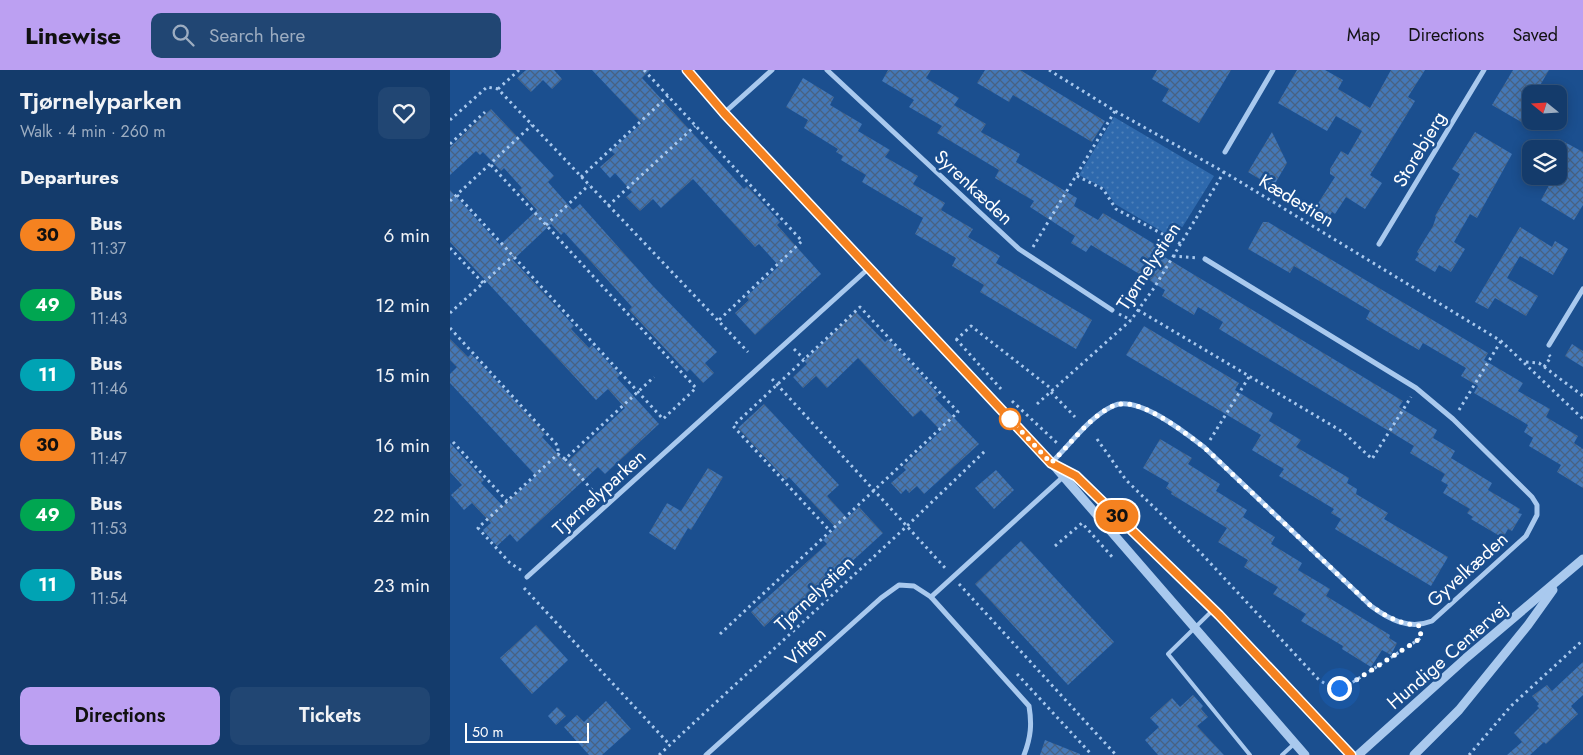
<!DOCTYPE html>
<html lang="en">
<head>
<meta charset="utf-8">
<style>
  :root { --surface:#143b6b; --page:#214673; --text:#f1f3f6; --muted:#9dadc1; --line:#33557e; --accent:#bca0f2 }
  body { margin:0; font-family:Jost,sans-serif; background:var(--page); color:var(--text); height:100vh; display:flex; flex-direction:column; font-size:19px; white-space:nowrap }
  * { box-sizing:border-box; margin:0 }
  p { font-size:16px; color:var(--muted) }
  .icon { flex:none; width:28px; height:28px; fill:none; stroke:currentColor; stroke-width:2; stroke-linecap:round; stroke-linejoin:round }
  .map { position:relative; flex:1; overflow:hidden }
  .details { display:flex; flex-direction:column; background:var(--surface); width:450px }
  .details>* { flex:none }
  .badge { padding:0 10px; border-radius:16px; font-size:18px; line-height:32px }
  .needle { width:32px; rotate:288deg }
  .controls { position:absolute; left:1072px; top:15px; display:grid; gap:10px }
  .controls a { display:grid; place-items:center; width:45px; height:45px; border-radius:10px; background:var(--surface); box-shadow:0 2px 12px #0003,0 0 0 1px var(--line); font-size:25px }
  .scale { position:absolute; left:15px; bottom:12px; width:124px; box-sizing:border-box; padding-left:5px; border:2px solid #fff; border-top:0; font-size:14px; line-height:18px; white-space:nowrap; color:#fff; -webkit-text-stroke:4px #1b4f8f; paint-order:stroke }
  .you { position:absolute; width:25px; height:25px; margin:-12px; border:4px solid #fff; border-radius:50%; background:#1a73e8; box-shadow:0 0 0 8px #1a73e833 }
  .map>.badge { position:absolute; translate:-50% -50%; box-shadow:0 0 0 2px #fff }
  h2 { padding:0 20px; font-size:19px; line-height:45px }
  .round { display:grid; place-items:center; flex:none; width:52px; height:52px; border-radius:10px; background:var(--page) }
  .headline { display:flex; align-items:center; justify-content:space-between; height:85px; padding:0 20px }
  h1 { font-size:24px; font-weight:600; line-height:38px }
  .primary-button { display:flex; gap:10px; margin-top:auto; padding:10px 20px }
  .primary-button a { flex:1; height:58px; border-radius:10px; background:var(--accent); color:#111; font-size:20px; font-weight:600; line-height:58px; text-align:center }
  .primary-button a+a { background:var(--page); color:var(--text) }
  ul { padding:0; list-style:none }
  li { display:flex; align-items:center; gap:15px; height:70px; padding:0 20px }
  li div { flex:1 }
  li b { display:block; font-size:19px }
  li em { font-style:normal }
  li .badge { min-width:55px; font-weight:700; text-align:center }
  header { display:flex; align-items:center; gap:30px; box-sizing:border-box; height:70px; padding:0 25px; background:var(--accent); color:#111 }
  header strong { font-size:24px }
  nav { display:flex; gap:28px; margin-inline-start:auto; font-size:18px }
  .search { width:350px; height:45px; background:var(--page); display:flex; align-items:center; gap:12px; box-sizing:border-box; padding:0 18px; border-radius:10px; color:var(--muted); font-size:19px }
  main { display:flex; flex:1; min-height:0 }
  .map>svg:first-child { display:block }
  .park { fill:url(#park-dots) }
  .building { fill:url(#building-cross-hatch) }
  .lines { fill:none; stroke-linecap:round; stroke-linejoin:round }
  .path { stroke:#a9c9ee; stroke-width:3; stroke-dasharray:2.5 4; stroke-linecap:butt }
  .service { stroke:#a9c9ee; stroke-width:4 }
  .minor { stroke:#a9c9ee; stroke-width:5 }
  .tertiary { stroke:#a9c9ee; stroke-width:9 }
  .line-casing { stroke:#fff; stroke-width:11 }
  .line { stroke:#f58220; stroke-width:8 }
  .walk { stroke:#fff; stroke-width:5; stroke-dasharray:0 9 }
  .stop-dot { fill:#fff; stroke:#f58220; stroke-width:2.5 }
  .labels { text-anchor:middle; stroke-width:5; stroke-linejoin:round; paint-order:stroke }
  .street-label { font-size:19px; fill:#fff; stroke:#1b4f8f }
</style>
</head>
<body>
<header>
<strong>Linewise</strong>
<div class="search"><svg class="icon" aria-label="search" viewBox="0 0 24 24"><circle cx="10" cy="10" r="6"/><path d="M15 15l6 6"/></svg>Search here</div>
<nav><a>Map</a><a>Directions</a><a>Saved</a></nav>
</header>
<main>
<section class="details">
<div class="headline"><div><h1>Tjørnelyparken</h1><p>Walk · 4 min · 260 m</p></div><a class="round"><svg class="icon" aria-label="heart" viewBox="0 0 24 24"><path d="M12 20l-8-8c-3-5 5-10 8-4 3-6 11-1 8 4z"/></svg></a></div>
<h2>Departures</h2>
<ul>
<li><span class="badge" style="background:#f58220;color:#111">30</span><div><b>Bus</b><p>11:37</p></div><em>6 min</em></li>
<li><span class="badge" style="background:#00a651;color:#fff">49</span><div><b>Bus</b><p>11:43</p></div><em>12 min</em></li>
<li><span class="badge" style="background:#00a3b4;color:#fff">11</span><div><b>Bus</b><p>11:46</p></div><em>15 min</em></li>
<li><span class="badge" style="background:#f58220;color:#111">30</span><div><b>Bus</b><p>11:47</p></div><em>16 min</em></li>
<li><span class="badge" style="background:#00a651;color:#fff">49</span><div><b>Bus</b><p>11:53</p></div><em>22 min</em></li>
<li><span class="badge" style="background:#00a3b4;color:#fff">11</span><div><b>Bus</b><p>11:54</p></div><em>23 min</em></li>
</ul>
<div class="primary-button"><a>Directions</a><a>Tickets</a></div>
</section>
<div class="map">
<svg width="1133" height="685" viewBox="0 0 1133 685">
  <defs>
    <pattern id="park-dots" width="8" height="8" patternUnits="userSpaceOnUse" patternTransform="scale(1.25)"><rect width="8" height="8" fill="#2e69ad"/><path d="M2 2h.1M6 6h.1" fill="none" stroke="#4d80b9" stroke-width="1.8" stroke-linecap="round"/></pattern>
    <pattern id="building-cross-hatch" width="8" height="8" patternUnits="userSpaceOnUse" patternTransform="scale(1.25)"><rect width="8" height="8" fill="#4478b7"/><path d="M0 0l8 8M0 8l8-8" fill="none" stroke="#486282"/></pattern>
  </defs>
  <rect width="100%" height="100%" fill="#1b4f8f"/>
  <polygon class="park" points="664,47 764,106 725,169 665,134 654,118 629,105"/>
  <g class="building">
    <polygon points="76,0 104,0 112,9 102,19 93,10 81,22 67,8"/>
    <polygon points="142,0 200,0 192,8 294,119 297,116 330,152 327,155 371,204 305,265 285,243 299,230 296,227 329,196 309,174 305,177 243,109 211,138 203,129 190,141 176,127 182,122 165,103 160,108 150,97 165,84 161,81 192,53"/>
    <polygon points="438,0 481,0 476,8 509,28 504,35 536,54 531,62 570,84 566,92 627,128 624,136 648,150 653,143 716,181 713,186 953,331 949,337 987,360 983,368 1005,381 1001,388 1042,413 1038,420 1070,439 1068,443 1072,444 1062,461 1058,459 1053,468 1021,449 1023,447 1017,443 1020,439 993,423 998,415 991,411 995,404 960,383 964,376 769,259 773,252 748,237 744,245 712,226 715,220 678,197 641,175 636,182 621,173 625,166 580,137 584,131 545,108 549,100 487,63 492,56 459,37 464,30 432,11"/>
    <polygon points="535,0 570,0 655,51 642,72 563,25 559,32 527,13"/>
    <polygon points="707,0 781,0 749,53 712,31 719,19 702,9"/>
    <polygon points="847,0 875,0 893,10 888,19 920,38 941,0 975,0 958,27 965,31 920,105 932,113 915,139 896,127 885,144 882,142 879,147 865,138 885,107 880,104 880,99 891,81 898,85 912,61 886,46 877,61 828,33"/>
    <polygon points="1063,0 1099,0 1085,24 1081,24 1081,50 1076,47 1073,53 1042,35"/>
    <polygon points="353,8 384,27 380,35 412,54 408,61 440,80 435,87 468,106 463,114 495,133 491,140 523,159 518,167 550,186 546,193 642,250 626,279 530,222 534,215 502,196 506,188 465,164 473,148 412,112 416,105 391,90 393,86 386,82 388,79 354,58 358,50 336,37"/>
    <polygon points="41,39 104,106 98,112 123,140 130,134 203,216 267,282 255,293 264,303 253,313 240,299 237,302 179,240 182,237 114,162 111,165 101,154 63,190 124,256 121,259 139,278 142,275 170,305 167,308 209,354 155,404 148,397 67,472 60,464 47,476 33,460 41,453 22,433 14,440 1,425 12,415 0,402 0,373 34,410 31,413 53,436 86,406 0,313 0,304 7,297 0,290 0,269 18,287 21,284 62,328 95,364 92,367 116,393 175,338 158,319 146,330 0,172 0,120 50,175 87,140 69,120 72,118 54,98 51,101 33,82 30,85 26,81 0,105 0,77"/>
    <polygon points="822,62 837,93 823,117 798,102"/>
    <polygon points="1025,62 1062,84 1027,148 1020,144 1004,172 1015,179 1001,202 989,195 985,202 965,190 969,184 967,182 983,156 986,147 985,146 1010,104 1002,99"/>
    <polygon points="1109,69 1133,82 1133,135 1124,150 1091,130 1104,106 1109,106"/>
    <polygon points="813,152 818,152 1038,283 1034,290 1073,313 1068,321 1100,339 1096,347 1128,366 1124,373 1133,379 1133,418 1107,402 1111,395 1079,376 1083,368 1074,362 1078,355 1024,323 1028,316 1011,306 1016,298 973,273 969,280 948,268 916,249 920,241 844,196 840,203 798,179"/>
    <polygon points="1070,157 1102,177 1105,171 1118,179 1103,205 1070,186 1057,208 1088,226 1076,246 1045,228 1038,239 1025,232"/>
    <polygon points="406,242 435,272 438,269 489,325 485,328 529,374 474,424 467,416 459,423 456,419 451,424 441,413 456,400 453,397 491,361 471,340 463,347 408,288 377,318 366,306 353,318 343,307 357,294 354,291"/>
    <polygon points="694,256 789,313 785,320 823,343 819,351 851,370 846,377 899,408 897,413 907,419 906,424 938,443 934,449 998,487 981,516 885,459 891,449 881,443 884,439 829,406 834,399 802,380 811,365 676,285"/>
    <polygon points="1122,274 1133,281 1133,297 1115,286"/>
    <polygon points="314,334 389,415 377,426 397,448 409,437 433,463 340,548 332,540 314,557 301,542 377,474 373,470 386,458 339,407 336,410 288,358"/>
    <polygon points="710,369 742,388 738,394 770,414 766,421 797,440 793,447 825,467 821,474 852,493 848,500 880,519 876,526 940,565 939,568 947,573 941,585 932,580 921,597 892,579 893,576 851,551 856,544 823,524 828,517 794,497 798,490 768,472 777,458 721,424 722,422 716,418 719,413 693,398"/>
    <polygon points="258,398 273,407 241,460 238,458 225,480 199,463 217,433 231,441"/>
    <polygon points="546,400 564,420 544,439 525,418"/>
    <polygon points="571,471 664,572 618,615 525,514"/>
    <polygon points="86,555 118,590 82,624 50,588"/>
    <polygon points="1133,592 1133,625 1121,636 1128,644 1096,674 1094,672 1080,685 1057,685 1072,672 1064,663 1089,638 1087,636 1089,634 1082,626 1097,615 1102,621"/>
    <polygon points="743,625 753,636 751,639 758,647 747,656 774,685 708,685 695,670 709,657 700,648 722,628 730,637"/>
    <polygon points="156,631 181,659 152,685 139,685 114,657 127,645 134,652"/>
    <polygon points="107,637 116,646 106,655 98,646"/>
    <polygon points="595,670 630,684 630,685 590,685"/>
  </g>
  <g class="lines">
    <g class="path">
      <polyline points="194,0 352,171 268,251"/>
      <polyline points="599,0 665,41 774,102 1051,271 1133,349"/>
      <polyline points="48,19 69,0"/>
      <polyline points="0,50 37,17 48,19 298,282"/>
      <polyline points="0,74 35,42"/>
      <polyline points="627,106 653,119 666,139 731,174"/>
      <polyline points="131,107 218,26"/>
      <polyline points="7,125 213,349 246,318 40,94"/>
      <polyline points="0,131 82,55"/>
      <polyline points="158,136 245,56"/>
      <polyline points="96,155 139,115"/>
      <polyline points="583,177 665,41"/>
      <polyline points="0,178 33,213"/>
      <polyline points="723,186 747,188"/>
      <polyline points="688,240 893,362 922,389 961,327"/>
      <polyline points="0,243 63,186"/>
      <polyline points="669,244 681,250"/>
      <polyline points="0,258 108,376 108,384"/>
      <polyline points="506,269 551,319"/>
      <polyline points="506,270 521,256 603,320"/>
      <polyline points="344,279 354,289"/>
      <polyline points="1076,292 1089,293 1133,326"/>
      <polyline points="1094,297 1101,287 1099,285"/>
      <polyline points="322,309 497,500"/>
      <polyline points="601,322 625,347"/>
      <polyline points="562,331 607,373"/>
      <polyline points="587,334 681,250 704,218 774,102"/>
      <polyline points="1009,340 1051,271"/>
      <path d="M647,369L676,410L750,482L869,610C880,617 887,618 900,614L971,568L970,562"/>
      <polyline points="760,370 799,307"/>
      <polyline points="3,372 57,431"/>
      <polyline points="115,389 149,428"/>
      <polyline points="605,476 632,453 664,489"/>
      <polyline points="71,500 60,493 28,458 108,384 115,389 204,307"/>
      <polyline points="509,514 666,685"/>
      <polyline points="74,518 220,675"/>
      <polyline points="270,564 508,342 410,237 283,356 380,461"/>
      <polyline points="567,604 642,685"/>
      <polyline points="209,685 457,456 536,380"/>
      <polyline points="1019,685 1061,636 1133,570"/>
    </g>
    <g class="service">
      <polyline points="763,540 718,584 800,685"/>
      <polyline points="832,685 844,674"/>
    </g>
    <g class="minor">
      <polyline points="377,0 569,179 662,240"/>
      <polyline points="274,43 322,0"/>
      <polyline points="775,82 823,0"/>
      <polyline points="929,174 1034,0"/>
      <polyline points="1099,275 1133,219"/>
      <path d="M601,393C620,375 639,347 663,336C687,324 737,364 755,378L921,536C940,550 959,560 982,551L1076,466L1087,445V435L1082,427L1003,349L966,318L755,189"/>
      <polyline points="77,507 419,198"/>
      <polyline points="481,527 614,406"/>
      <path d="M256,685L431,528L449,515L464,516L481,527L579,636C582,654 581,667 574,685"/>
    </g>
    <g class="tertiary">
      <polyline points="237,0 274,43 607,399 855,685"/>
      <polyline points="607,397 626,406 769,545 901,685"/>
      <polyline points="908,685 1016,588 1133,489"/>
      <polyline points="964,685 1009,640 1078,555 1103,520"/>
    </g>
  </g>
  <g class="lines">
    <g class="line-casing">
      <polyline id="line" points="237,0 274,43 601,393 626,406 769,545 901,685"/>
    </g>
    <use href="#line" class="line"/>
    <path class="walk" d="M560,349L601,393C620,375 639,347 663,336C687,324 737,364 755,378L921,536C937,547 951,554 970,556L971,568L900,614L889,618"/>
  </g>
  <circle class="stop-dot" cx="560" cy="349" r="10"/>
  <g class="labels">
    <g class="street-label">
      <text transform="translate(969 79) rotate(-59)" y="7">Storebjerg</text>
      <text transform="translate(524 117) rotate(43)" y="7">Syrenkæden</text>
      <text transform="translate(847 130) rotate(31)" y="7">Kædestien</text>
      <text transform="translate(698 196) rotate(-57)" y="7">Tjørnelystien</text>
      <text transform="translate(149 422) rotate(-42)" y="7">Tjørnelyparken</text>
      <text transform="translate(1017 499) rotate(-42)" y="7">Gyvelkæden</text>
      <text transform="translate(364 523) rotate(-43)" y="7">Tjørnelystien</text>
      <text transform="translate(355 576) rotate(-42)" y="7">Viften</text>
      <text transform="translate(997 585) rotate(-41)" y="7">Hundige Centervej</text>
    </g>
  </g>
</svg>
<div class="controls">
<a><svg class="needle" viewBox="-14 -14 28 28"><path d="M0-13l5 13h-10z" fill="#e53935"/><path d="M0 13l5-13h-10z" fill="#9dadc1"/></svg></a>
<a><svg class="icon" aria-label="layers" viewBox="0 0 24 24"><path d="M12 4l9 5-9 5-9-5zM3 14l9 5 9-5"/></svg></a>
</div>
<div class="scale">50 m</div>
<div class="you" style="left:889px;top:618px"></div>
<b class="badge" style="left:667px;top:446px;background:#f58220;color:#111">30</b>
</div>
</main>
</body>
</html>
